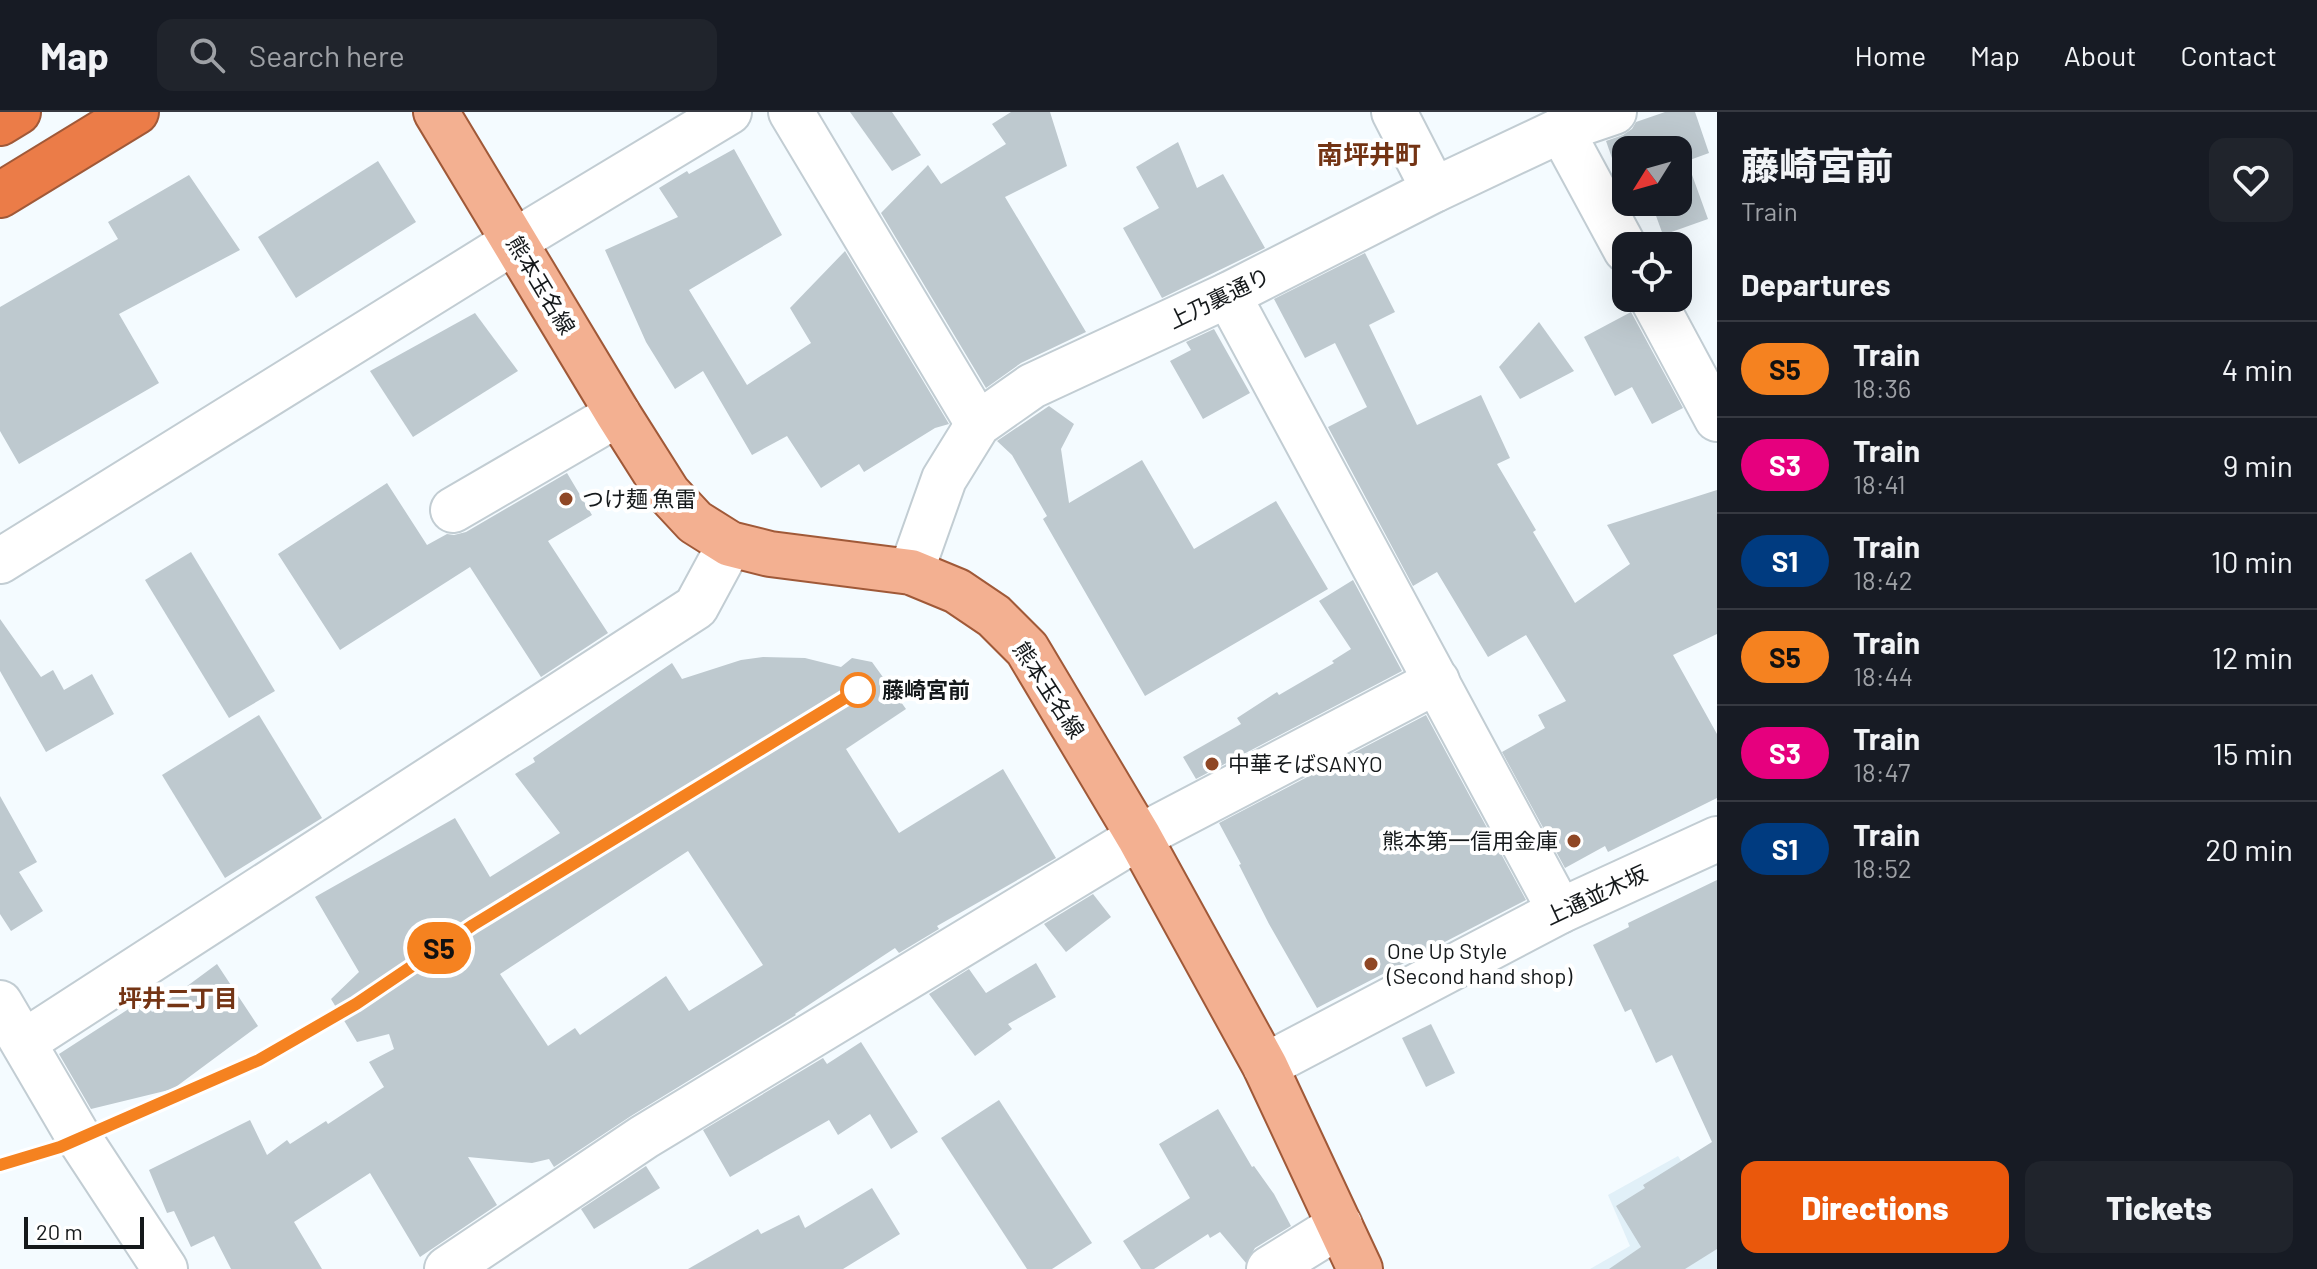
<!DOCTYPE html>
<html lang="en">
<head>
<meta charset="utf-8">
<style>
  :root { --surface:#171b24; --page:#20242c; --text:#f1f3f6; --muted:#9ea1a6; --line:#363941; --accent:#ea580c }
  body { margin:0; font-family:Barlow,"Noto Sans JP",sans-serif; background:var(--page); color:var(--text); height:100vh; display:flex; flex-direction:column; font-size:30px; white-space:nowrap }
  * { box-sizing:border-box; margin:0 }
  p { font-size:26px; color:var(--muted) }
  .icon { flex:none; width:44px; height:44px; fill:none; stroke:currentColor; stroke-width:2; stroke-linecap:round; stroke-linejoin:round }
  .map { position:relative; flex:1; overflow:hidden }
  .details { display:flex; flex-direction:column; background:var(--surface); width:600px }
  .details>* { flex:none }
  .badge { padding:0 16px; border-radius:26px; font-size:28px; line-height:52px }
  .needle { width:52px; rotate:233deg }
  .tools { position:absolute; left:1612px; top:24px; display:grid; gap:16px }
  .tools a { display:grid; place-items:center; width:80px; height:80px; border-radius:16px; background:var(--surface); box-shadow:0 8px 32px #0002; font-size:40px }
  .scale { position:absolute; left:24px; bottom:20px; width:120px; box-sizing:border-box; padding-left:8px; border:4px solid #15191b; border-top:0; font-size:22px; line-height:28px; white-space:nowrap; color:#15191b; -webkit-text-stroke:6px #fff; paint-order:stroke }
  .map>.badge { position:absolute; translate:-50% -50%; box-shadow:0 0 0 4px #fff }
  h2 { padding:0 24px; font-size:30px; line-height:72px }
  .round { display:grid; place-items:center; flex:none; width:84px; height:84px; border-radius:16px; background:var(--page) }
  .headline { display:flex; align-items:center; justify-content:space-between; height:136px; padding:0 24px }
  h1 { font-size:38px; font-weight:800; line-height:60px }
  .cta { display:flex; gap:16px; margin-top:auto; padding:16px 24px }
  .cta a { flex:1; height:92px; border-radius:16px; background:var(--accent); color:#fff; font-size:32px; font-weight:800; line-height:92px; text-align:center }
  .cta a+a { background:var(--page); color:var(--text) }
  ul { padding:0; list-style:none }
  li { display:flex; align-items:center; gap:24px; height:96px; padding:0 24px; border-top:2px solid var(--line) }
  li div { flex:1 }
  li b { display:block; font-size:30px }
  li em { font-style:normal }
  li .badge { min-width:88px; font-weight:700; text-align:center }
  header { display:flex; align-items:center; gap:48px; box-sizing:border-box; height:112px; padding:0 40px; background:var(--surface); border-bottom:2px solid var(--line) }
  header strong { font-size:38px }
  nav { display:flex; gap:44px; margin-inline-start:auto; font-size:28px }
  .search { width:560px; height:72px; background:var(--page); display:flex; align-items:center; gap:20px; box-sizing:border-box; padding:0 28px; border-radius:16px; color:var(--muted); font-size:30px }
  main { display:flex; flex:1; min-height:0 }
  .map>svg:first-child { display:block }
  .built { fill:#e1f0f8 }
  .building { fill:#bec9cf; fill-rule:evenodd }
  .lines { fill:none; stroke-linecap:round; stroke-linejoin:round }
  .minor-casing { stroke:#c2cdd3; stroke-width:48 }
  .major-casing { stroke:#a05938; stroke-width:48 }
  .highway-casing { stroke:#a05938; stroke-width:48 }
  .minor { stroke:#fff; stroke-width:44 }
  .major { stroke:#f3b091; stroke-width:44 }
  .highway { stroke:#eb7c48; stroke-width:44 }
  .rail-casing { stroke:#575c5f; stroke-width:9 }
  .rail { stroke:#fff; stroke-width:6; stroke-dasharray:18; stroke-linecap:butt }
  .line-casing { stroke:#fff; stroke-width:18 }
  .line { stroke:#f58220; stroke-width:12 }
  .poi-dot { fill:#8f4725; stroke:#fff; stroke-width:3 }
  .stop-dot { fill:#fff; stroke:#f58220; stroke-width:4 }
  .labels { text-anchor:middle; stroke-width:8; stroke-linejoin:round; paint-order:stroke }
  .street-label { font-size:22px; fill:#15191b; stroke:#fff }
  .poi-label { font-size:22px; fill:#15191b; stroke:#fff; text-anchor:start }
  .stop-label { font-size:22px; font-weight:bold; fill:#15191b; stroke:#fff; text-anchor:start }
  .neighbourhood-label { font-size:24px; font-weight:bold; fill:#743414; stroke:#fff }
  .quarter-label { font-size:26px; font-weight:bold; fill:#743414; stroke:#fff }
</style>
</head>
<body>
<header>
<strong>Map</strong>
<div class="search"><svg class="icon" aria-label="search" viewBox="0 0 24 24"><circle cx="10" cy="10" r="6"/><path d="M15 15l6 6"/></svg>Search here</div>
<nav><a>Home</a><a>Map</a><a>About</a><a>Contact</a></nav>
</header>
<main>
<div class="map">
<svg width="1717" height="1157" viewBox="0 0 1717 1157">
  <rect width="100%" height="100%" fill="#f4fbff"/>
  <polygon class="built" points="1678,1044 1717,1106 1717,1157 1590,1157 1630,1134 1608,1083"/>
  <g class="building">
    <polygon points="850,0 892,0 921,43 892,59"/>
    <polygon points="1011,0 1050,0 1067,54 1005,85 1086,220 1021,251 986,276 881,101 928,53 941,72 1006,32 992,12"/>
    <polygon points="1665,0 1695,0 1709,41 1687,49 1708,107 1663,123 1651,90 1678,90 1678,38 1626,38 1626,70 1621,72 1606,29 1623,23 1632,17 1636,10"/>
    <polygon points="1178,30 1197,76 1223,62 1265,136 1162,186 1123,116 1159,96 1136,55"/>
    <polygon points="734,37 782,123 689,178 747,273 811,231 790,196 845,139 949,312 935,316 864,360 859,352 821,376 787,324 752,343 703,259 675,277 646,230 605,138 678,105 659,76 687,59 689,62"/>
    <polygon points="378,49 416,110 296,186 258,125"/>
    <polygon points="189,63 240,138 119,202 159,271 19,352 0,319 0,195 118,127 108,110"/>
    <polygon points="1365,141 1395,200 1369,213 1417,313 1481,283 1510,346 1497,352 1536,418 1533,420 1575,491 1630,452 1607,413 1717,378 1717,522 1673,543 1717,622 1717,686 1608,740 1605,734 1565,756 1502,640 1545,616 1538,603 1566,589 1526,523 1488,545 1437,460 1413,474 1328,315 1367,295 1335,231 1305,246 1274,187"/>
    <polygon points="1631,200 1683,296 1652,312 1632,275 1615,284 1584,225"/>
    <polygon points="475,201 518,259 413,325 370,259"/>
    <polygon points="1539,210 1574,259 1520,287 1499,255"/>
    <polygon points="1214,217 1250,281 1203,307 1170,249 1191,238 1186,230"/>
    <polygon points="1049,294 1074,312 1061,337 1069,391 1142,348 1194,437 1276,389 1328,477 1145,584 1043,407 1047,404 1012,343 997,329"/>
    <polygon points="567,361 592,403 548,429 608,521 541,565 470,455 340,538 278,442 387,371 427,433 447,422 454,423 466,420"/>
    <polygon points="191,440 275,579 229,606 145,468"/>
    <polygon points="1353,468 1402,559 1196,667 1183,645 1241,612 1237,606 1277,580 1279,583 1334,551 1332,549 1351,537 1319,489"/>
    <polygon points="0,507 41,565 53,558 64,578 92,562 114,602 46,640 0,559"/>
    <path d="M763,545L805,546L841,555L852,546L872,550L906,597L846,637L899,721L1003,657L1056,746L937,814L939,817L899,841L895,836L795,902L796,903L631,1004L554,1055L549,1047L532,1051L468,1045L497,1093L420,1145L370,1061L294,1110L322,1157H231L214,1124L191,1135L174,1099L167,1101L149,1058L250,1008L267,1043L287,1028L290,1032L326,1009L328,1012L384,975L369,950L394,937L389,922L357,930L331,887L359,860L315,785L455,706L490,765L560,721L515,662L535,650L533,646L672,551L682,567L741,548ZM688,739L763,853L689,899L666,864L580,923L575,916L548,934L500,862Z"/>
    <polygon points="259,603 322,706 225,766 162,663"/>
    <polygon points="1426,603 1526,788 1317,896 1269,812 1239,753 1241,752 1219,711"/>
    <polygon points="0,684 37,750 19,760 43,799 11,819 0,802"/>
    <polygon points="1717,768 1717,1137 1685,1157 1609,1157 1641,1135 1616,1094 1645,1076 1643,1073 1712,1030 1672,943 1656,951 1631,897 1625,900 1593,833 1629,815 1628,811"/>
    <polygon points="1093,782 1111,805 1066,840 1044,812"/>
    <polygon points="1036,851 1056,885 1008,912 1012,917 975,944 929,882 969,857 986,881"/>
    <polygon points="217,852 258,914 173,977 91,997 59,942 144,887 152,900"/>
    <polygon points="1431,912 1455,961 1426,975 1402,926"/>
    <polygon points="861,930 918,1020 891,1037 870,1002 838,1023 829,1008 730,1065 703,1018 823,946 827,952"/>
    <polygon points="999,988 1092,1131 1052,1157 1027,1157 941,1026"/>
    <polygon points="1218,997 1252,1055 1254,1054 1274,1082 1291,1114 1255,1136 1246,1151 1220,1120 1210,1126 1208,1122 1154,1157 1141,1157 1123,1129 1190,1086 1159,1032"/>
    <polygon points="646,1054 660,1076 594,1117 581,1097"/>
    <polygon points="872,1076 900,1122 843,1157 688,1157 758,1117 761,1122 799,1103 805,1116"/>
  </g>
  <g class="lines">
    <g class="minor-casing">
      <g id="minor">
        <polyline points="791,0 978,312"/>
        <polyline points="1394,0 1434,78"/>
        <polyline points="1561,18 1626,138"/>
        <polyline points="1228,183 1560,799"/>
        <polyline points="1652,186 1717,307"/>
        <polyline points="453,398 618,302"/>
        <polyline points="0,449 515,129 729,0"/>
        <polyline points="911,460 944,367 978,312 1032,274 1228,183 1434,78 1561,18 1614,0"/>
        <polyline points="0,891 79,1026 165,1157"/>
        <polyline points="24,930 696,495 730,432"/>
        <polyline points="1265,954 1560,799 1717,727"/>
        <polyline points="447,1157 644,1025 1139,725 1437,569"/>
        <polyline points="1269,1157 1340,1113"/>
      </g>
    </g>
    <g class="major-casing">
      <polyline id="major" points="436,0 618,302 668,381 695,410 730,432 770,442 911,460 957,479 994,504 1027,537 1139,725 1265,954 1360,1157"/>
    </g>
    <g class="highway-casing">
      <g id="highway">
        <polyline points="0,11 18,0"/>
        <polyline points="0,83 136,0"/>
      </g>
    </g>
    <use href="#minor" class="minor"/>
    <use href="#major" class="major"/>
    <use href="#highway" class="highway"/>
    <g class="rail-casing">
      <polyline id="rail" points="0,1053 60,1035 259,948 356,892 473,813 858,578"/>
    </g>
    <use href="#rail" class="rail"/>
  </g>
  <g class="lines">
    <g class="line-casing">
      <polyline id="line" points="0,1053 60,1035 259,948 356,892 473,813 858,578"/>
    </g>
    <use href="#line" class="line"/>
  </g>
  <g class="poi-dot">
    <circle cx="566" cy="387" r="8"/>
    <circle cx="1212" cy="652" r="8"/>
    <circle cx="1574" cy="729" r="8"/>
    <circle cx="1371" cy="852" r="8"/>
  </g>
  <circle class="stop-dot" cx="858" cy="578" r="16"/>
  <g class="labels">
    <g class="street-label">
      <text transform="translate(541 173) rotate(59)" y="8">熊本玉名線</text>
      <text transform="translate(1219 186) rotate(-26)" y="8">上乃裏通り</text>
      <text transform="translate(1049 578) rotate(57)" y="8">熊本玉名線</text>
      <text transform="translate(1596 783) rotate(-25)" y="8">上通並木坂</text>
    </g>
    <g class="poi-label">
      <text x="582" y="395">つけ麺 魚雷</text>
      <text x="1228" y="660">中華そばSANYO</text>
      <text x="1558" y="737" text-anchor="end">熊本第一信用金庫</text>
      <text x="1387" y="847">One Up Style<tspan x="1387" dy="25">(Second hand shop)</tspan></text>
    </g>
    <g class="stop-label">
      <text x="882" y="586">藤崎宮前</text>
    </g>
    <g class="neighbourhood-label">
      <text x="178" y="895">坪井二丁目</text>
    </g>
    <g class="quarter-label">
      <text x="1369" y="52">南坪井町</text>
    </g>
  </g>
</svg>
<div class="tools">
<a><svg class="needle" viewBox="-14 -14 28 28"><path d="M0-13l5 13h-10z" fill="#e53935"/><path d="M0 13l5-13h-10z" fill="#9ea1a6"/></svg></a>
<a><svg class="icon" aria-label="locate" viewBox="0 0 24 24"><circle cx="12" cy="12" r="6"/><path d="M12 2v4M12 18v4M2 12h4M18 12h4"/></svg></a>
</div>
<div class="scale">20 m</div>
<b class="badge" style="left:439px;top:836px;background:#f58220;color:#111">S5</b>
</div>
<section class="details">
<div class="headline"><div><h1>藤崎宮前</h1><p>Train</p></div><a class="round"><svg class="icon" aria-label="heart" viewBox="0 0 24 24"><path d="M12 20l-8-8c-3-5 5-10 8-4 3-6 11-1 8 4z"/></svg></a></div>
<h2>Departures</h2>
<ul>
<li><span class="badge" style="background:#f58220;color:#111">S5</span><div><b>Train</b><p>18:36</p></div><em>4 min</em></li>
<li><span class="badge" style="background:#e6007e;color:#fff">S3</span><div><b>Train</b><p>18:41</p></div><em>9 min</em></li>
<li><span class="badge" style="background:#003b80;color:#fff">S1</span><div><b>Train</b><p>18:42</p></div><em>10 min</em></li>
<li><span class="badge" style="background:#f58220;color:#111">S5</span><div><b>Train</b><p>18:44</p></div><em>12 min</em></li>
<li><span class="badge" style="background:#e6007e;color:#fff">S3</span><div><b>Train</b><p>18:47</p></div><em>15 min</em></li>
<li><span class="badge" style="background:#003b80;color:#fff">S1</span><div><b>Train</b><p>18:52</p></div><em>20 min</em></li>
</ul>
<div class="cta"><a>Directions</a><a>Tickets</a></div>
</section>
</main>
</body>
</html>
